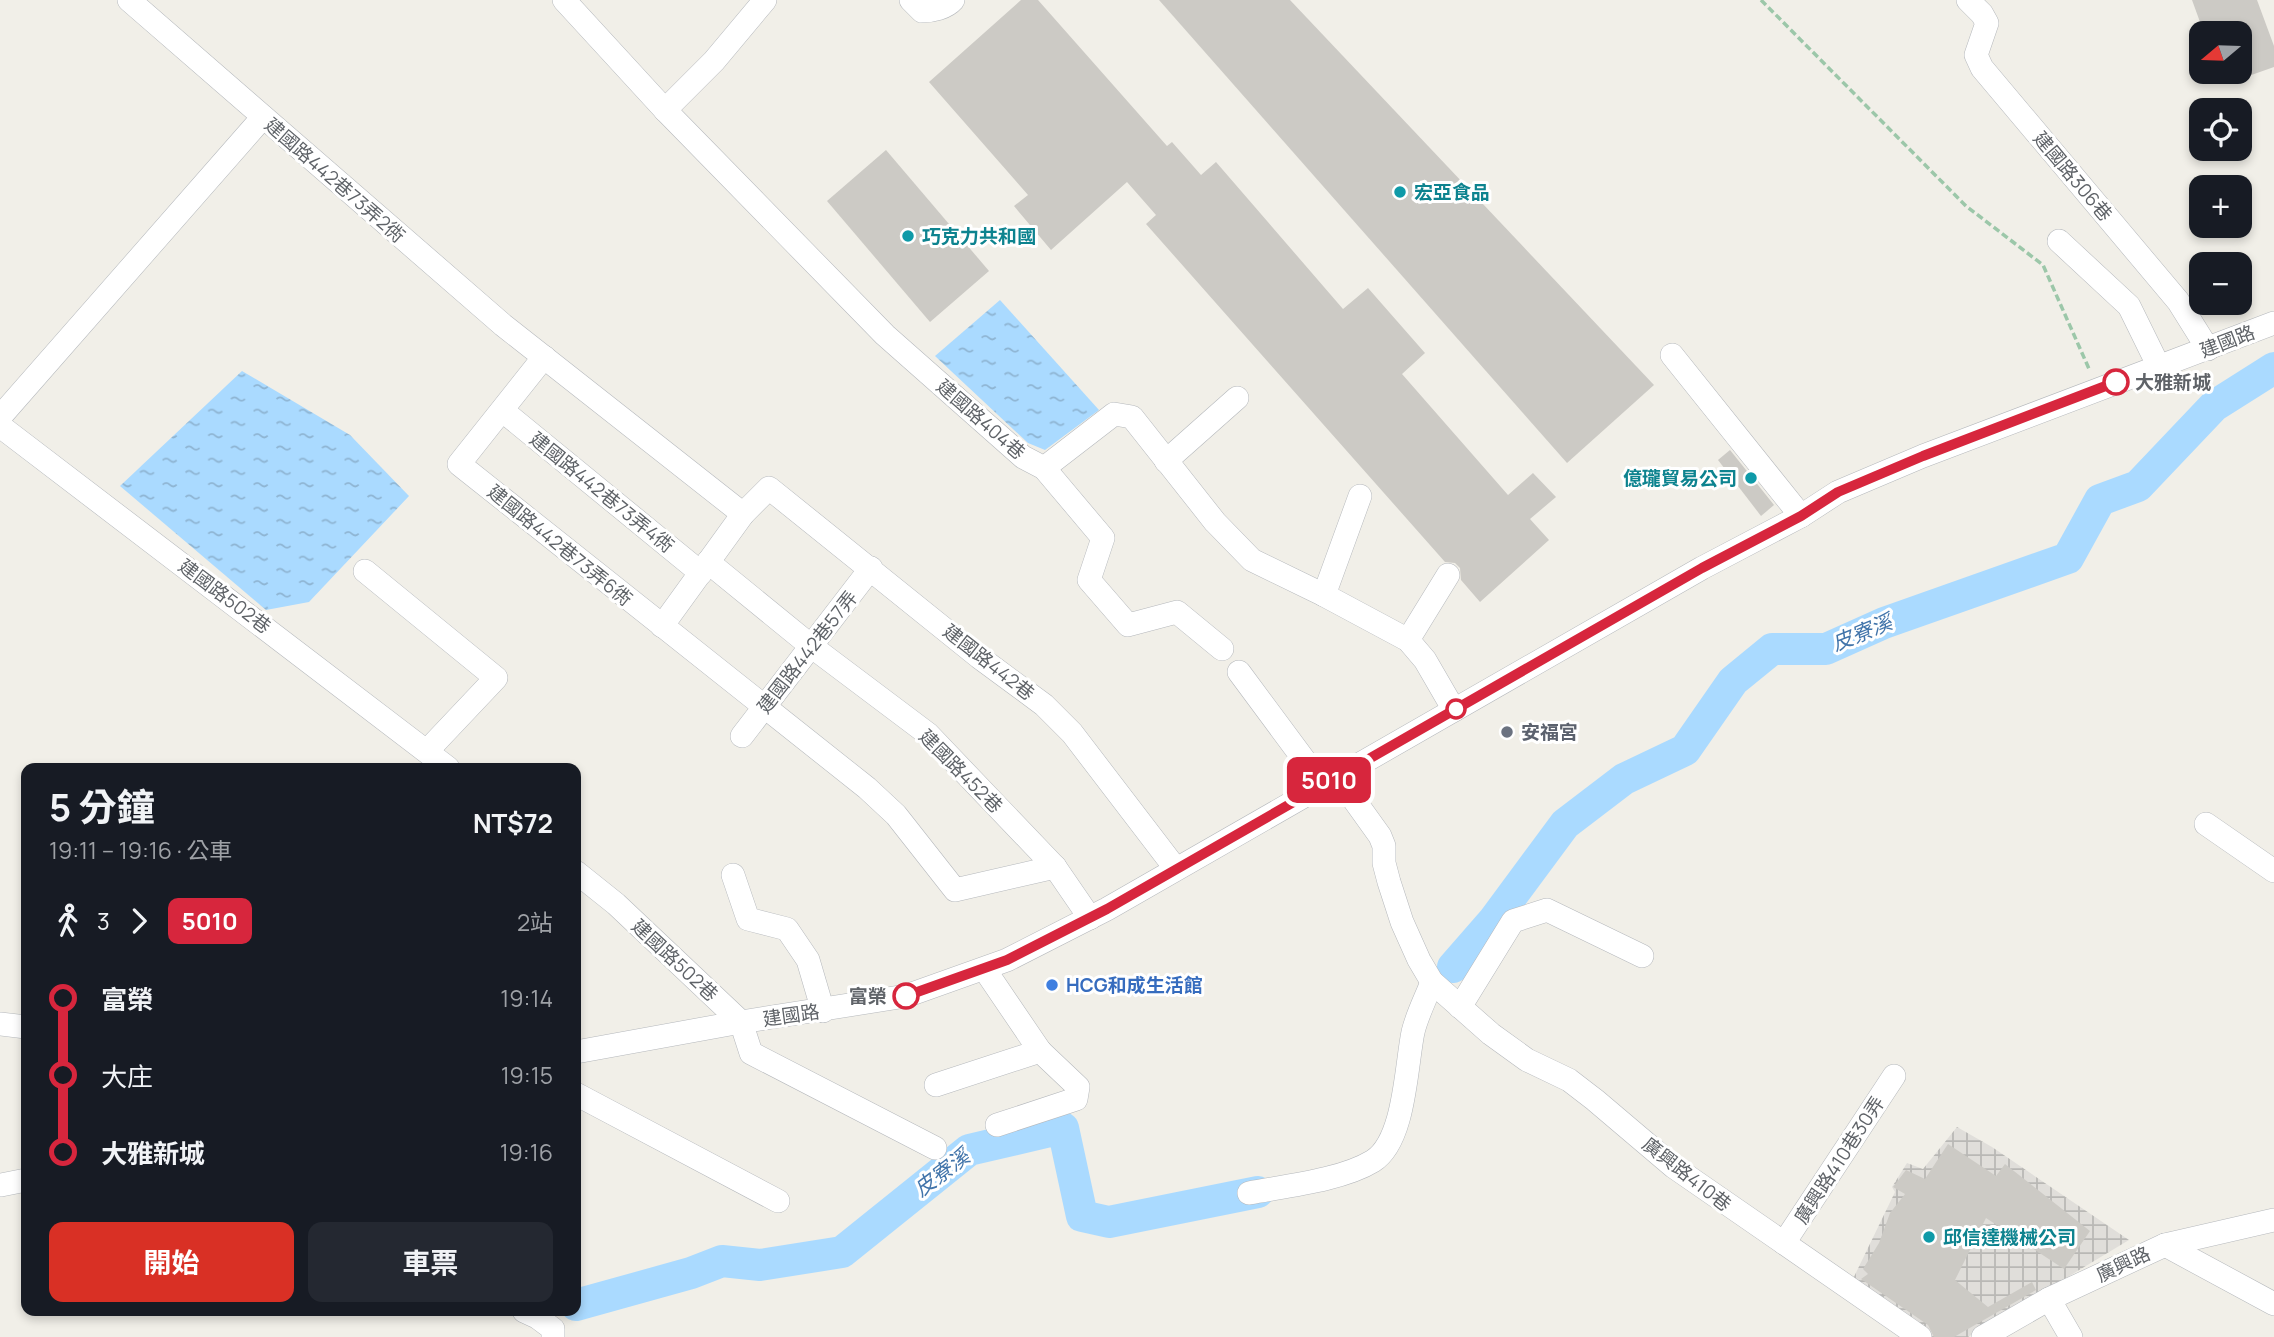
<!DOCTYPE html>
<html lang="zh-TW">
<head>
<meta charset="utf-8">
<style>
  :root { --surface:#171b24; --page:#242831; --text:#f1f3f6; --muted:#9ea1a6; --accent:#d93025 }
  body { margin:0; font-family:Manrope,"Noto Sans TC",sans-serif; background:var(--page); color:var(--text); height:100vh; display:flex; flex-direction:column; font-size:26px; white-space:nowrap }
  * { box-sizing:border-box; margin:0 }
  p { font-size:23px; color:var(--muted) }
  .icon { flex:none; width:38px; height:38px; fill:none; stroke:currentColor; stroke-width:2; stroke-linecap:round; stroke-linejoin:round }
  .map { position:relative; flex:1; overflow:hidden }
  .sheet { position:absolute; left:21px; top:763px; width:560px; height:553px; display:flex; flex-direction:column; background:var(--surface); border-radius:14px; box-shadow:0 4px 10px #0003 }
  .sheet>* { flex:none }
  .badge { padding:0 14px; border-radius:10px; font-size:24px; line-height:46px }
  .needle { width:46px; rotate:251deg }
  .fabs { position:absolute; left:2189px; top:21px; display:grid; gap:14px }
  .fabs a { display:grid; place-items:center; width:63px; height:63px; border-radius:14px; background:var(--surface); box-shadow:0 4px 10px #0003; font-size:35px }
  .map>.badge { position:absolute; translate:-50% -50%; box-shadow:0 0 0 4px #fff }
  .legs { display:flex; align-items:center; gap:10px; height:77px; padding:0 28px; font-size:23px }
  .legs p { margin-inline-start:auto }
  .overview { display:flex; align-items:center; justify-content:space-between; height:119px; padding:0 28px }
  h1 { font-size:38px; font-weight:700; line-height:52px }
  .button { display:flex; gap:14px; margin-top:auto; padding:14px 28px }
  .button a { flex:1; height:80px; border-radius:14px; background:var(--accent); color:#fff; font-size:28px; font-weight:700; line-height:80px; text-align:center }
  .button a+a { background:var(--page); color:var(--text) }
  ul { padding:0 28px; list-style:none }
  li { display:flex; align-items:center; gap:24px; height:77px; font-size:26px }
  li i { display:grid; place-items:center; width:10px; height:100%; margin:0 9px; background:currentColor }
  li i::after { content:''; width:18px; height:18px; margin:-9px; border:5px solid; border-radius:50%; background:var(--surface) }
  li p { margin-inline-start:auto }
  li:first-child i { background:linear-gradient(#0000 50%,currentColor 0) }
  li:last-child i { background:linear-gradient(currentColor 50%,#0000 0) }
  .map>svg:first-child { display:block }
  .industrial { fill:url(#industrial-grid) }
  .water { fill:url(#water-ripples) }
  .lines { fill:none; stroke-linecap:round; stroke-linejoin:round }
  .river { stroke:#aadaff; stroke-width:32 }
  .building { fill:#cccac5 }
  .minor-casing { stroke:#b5b8bc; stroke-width:24 }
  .path { stroke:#9cc7a9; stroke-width:3.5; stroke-dasharray:7 3.5; stroke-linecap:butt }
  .minor { stroke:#fff; stroke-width:23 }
  .line-1-casing { stroke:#fff; stroke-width:16 }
  .line-1 { stroke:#d7263d; stroke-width:10 }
  .culture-dot { fill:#0f9aa8; stroke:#fff; stroke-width:2.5 }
  .stop-1-dot { fill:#fff; stroke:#d7263d; stroke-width:3.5 }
  .worship-dot { fill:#6b7280; stroke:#fff; stroke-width:2.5 }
  .shop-dot { fill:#3f7fe0; stroke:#fff; stroke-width:2.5 }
  .labels { text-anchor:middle; stroke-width:6; stroke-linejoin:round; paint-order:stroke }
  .street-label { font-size:19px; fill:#5f6368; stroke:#fff }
  .culture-label { font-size:19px; font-weight:bold; fill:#0d838f; stroke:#fff; text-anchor:start }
  .stop-label { font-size:19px; font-weight:bold; fill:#5f6368; stroke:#fff; text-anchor:start }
  .worship-label { font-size:19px; font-weight:bold; fill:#5b616d; stroke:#fff; text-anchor:start }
  .shop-label { font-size:19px; font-weight:bold; fill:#366cbe; stroke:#fff; text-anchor:start }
  .water-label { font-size:21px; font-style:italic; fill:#4174aa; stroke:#fff }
</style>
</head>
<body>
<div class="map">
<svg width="2274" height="1337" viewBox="0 0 2274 1337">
  <defs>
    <pattern id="industrial-grid" width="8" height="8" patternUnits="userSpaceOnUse" patternTransform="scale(1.75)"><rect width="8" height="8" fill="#e0deda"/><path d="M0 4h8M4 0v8" fill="none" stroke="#b9b8b5"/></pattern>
    <pattern id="water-ripples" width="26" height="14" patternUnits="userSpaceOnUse" patternTransform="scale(1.75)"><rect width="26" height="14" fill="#aadaff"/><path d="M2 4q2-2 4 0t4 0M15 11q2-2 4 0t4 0" fill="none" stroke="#8eb4d2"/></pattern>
  </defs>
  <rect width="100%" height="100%" fill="#f1efe8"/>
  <polygon class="industrial" points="1957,1127 1992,1147 2129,1240 1968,1337 1929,1337 1851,1283 1895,1192 1892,1187 1907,1163 1923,1169"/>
  <g class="water">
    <polygon points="1000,300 1099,410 1045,450 1028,443 935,356"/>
    <polygon points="242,371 350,435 409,496 309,602 266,610 120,486"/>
  </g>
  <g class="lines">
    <g class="river">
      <polyline points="1453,967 1494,920 1565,824 1624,779 1685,750 1733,681 1772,649 1826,649 1884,623 2068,558 2100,500 2138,486 2214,406 2274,368"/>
      <polyline points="576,1305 691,1273 722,1261 760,1265 842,1252 969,1150 1063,1128 1082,1216 1109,1222 1258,1192"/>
    </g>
  </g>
  <g class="building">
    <polygon points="1021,0 1038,0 1167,146 1172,142 1201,175 1216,162 1343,309 1368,288 1425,353 1402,374 1508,495 1533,473 1556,497 1530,519 1549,540 1480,602 1461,580 1460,568 1455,563 1445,562 1146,224 1156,215 1127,182 1051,250 1014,206 1028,195 929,82"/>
    <polygon points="1159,0 1290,0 1654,385 1567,463"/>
    <polygon points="2192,0 2257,0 2274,46 2274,67 2240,79 2240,33 2204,33"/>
    <polygon points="886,150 989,271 930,322 827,201"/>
    <polygon points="1730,450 1774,505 1761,516 1718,460"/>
    <polygon points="1948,1144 1996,1176 2005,1164 2090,1231 2064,1269 1986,1218 1955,1280 1988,1307 2032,1282 2036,1290 1954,1337 1934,1337 1928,1325 1861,1279 1868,1274 1863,1269 1879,1243 1890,1213 1905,1194 1893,1187 1906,1170 1925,1179"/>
  </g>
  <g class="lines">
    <g class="minor-casing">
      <g id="minor">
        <polyline points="129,0 503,325 743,514"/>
        <polyline points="564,0 665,110 885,335 1023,457 1044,468 1114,414 1132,417 1215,522 1252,560 1324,595 1408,640 1425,660 1454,710"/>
        <path d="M911,0L922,11C932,11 946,8 953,0"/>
        <polyline points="1968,0 1982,14 1987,23 1976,55 1982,68 2178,301 2208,349"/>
        <polyline points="665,110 714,61 765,0"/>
        <polyline points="2059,241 2129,306 2159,367"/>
        <polyline points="1672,355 1801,516"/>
        <polyline points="544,357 459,464 867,788 896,815 955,890 1055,867"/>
        <polyline points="503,411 701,573"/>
        <polyline points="0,417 263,117"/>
        <polyline points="0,426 448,768"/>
        <polyline points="1166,461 1237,398"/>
        <polyline points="1044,468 1103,538 1089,580 1128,625 1177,612 1222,649"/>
        <polyline points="708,562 811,646 928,734 1055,867 1090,918"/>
        <polyline points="365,571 496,678 427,751"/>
        <polyline points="1324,595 1360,496"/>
        <polyline points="662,626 743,514 769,488 979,657 1044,705 1072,733 1176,869"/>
        <polyline points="1408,640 1448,575"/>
        <polyline points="1239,672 1322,784"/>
        <polyline points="742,736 871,568"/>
        <polyline points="1337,776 1380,836 1384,846 1384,863 1389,882 1402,922 1419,960 1432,982 1491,1034 1527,1060 1569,1080 1595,1100 1674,1167 1920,1337"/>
        <polyline points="2206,824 2274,871"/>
        <polyline points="576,872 616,904 741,1022 751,1053 935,1148"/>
        <polyline points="733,875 748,919 787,929 808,960 823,1011"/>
        <polyline points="985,970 1040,1051 1078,1087 1076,1099 997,1125"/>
        <polyline points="1460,1007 1513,921 1547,910 1642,956"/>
        <polyline points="0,1024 26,1027"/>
        <polyline points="576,1052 741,1022 906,996 1007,960 1107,909 1702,568 1801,516 1838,492 1923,456 2274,323"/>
        <polyline points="936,1085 1040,1051"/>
        <polyline points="576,1094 778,1201"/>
        <polyline points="1,1185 26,1180"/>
        <path d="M1249,1193C1286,1186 1342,1180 1373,1161C1405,1141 1406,1066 1413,1032C1417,1015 1426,998 1432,982"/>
        <polyline points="1784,1243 1894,1076"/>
        <polyline points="2165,1245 2274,1304"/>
        <polyline points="2049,1299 2071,1337"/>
        <polyline points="524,1311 537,1317 553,1329 553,1337"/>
        <polyline points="1983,1337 2049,1299 2165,1245 2274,1220"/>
      </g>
    </g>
    <polyline class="path" points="1761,0 1966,206 2043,265 2090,371"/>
    <use href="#minor" class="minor"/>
  </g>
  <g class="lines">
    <g class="line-1-casing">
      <polyline id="line-1" points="906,996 1007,960 1107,909 1702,568 1801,516 1838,492 1923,456 2116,382"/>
    </g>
    <use href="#line-1" class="line-1"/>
  </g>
  <g class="culture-dot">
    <circle cx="1400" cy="192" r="7"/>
    <circle cx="908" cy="236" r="7"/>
    <circle cx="1751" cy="478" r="7"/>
    <circle cx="1929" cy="1237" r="7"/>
  </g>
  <g class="stop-1-dot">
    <circle cx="2116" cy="382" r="12"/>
    <circle cx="1456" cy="709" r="9"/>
    <circle cx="906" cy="996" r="12"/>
  </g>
  <circle class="worship-dot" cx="1507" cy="732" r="7"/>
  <circle class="shop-dot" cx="1052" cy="985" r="7"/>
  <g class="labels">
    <g class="street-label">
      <text transform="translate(2073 176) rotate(50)" y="7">建國路306巷</text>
      <text transform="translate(335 180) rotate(41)" y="7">建國路442巷73弄2衖</text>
      <text transform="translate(2227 341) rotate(-21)" y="7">建國路</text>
      <text transform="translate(981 419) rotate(41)" y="7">建國路404巷</text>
      <text transform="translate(602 492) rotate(39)" y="7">建國路442巷73弄4衖</text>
      <text transform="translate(560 545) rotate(39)" y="7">建國路442巷73弄6衖</text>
      <text transform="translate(225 596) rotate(37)" y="7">建國路502巷</text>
      <text transform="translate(807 652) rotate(-52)" y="7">建國路442巷57弄</text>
      <text transform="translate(989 662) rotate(38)" y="7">建國路442巷</text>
      <text transform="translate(961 771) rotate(45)" y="7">建國路452巷</text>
      <text transform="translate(675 960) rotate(43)" y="7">建國路502巷</text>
      <text transform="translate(791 1015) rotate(-8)" y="7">建國路</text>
      <text transform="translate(1839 1160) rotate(-57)" y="7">廣興路410巷30弄</text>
      <text transform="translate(1687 1174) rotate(38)" y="7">廣興路410巷</text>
      <text transform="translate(2123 1264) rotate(-25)" y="7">廣興路</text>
    </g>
    <g class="culture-label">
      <text x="1414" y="199">宏亞食品</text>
      <text x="922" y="243">巧克力共和國</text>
      <text x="1737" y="485" text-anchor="end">億瓏貿易公司</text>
      <text x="1943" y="1244">邱信達機械公司</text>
    </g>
    <g class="stop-label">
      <text x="2135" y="389">大雅新城</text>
      <text x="887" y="1003" text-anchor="end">富榮</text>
    </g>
    <g class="worship-label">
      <text x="1521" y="739">安福宮</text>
    </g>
    <g class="shop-label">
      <text x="1066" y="992">HCG和成生活館</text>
    </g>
    <g class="water-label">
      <text transform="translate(1862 633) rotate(-22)" y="7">皮寮溪</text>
      <text transform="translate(942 1173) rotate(-37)" y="7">皮寮溪</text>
    </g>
  </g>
</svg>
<div class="fabs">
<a><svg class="needle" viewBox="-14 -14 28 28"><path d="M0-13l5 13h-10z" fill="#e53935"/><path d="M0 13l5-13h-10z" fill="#9ea1a6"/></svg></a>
<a><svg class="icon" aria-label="locate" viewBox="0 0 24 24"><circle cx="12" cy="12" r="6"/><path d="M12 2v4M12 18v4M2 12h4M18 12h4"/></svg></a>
<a>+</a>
<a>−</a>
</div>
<b class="badge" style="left:1329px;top:780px;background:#d7263d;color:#fff">5010</b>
<section class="sheet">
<div class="overview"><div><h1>5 分鐘</h1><p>19:11 – 19:16 · 公車</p></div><b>NT$72</b></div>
<div class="legs"><svg class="icon" aria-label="walk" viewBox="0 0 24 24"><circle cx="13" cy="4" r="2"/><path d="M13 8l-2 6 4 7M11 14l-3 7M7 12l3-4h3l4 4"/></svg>3<svg class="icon" aria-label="forward" viewBox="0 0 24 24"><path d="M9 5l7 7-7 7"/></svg><b class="badge" style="background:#d7263d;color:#fff">5010</b><p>2站</p></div>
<ul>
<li><i style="color:#d7263d"></i><b>富榮</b><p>19:14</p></li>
<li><i style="color:#d7263d"></i><span>大庄</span><p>19:15</p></li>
<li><i style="color:#d7263d"></i><b>大雅新城</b><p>19:16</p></li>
</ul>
<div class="button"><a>開始</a><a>車票</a></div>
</section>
</div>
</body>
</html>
